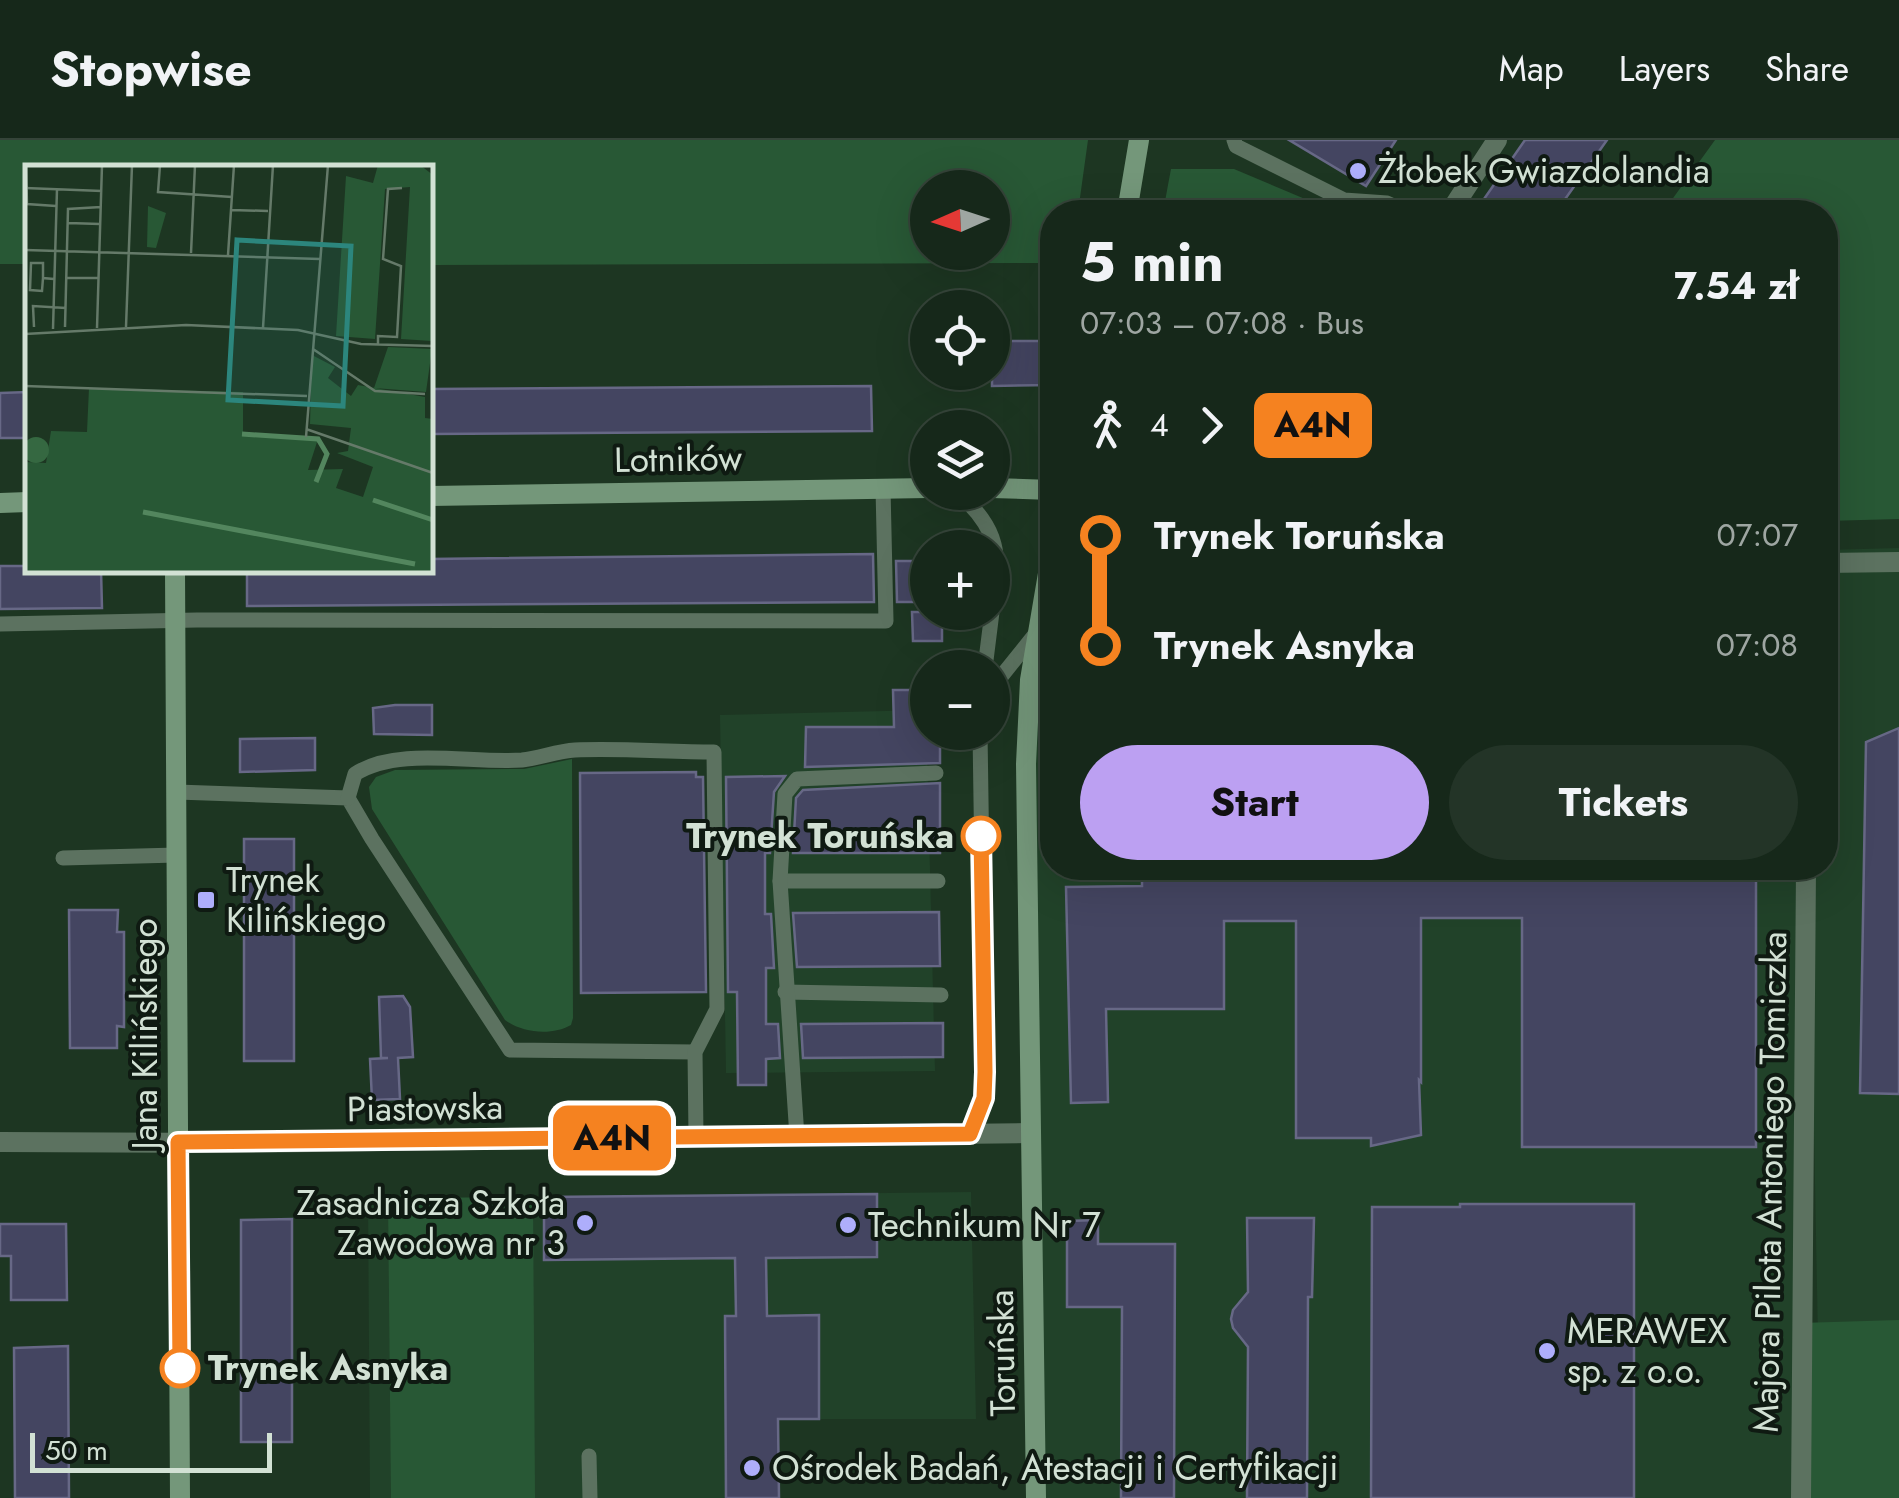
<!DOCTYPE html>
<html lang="en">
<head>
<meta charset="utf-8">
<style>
  :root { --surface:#16281a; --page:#233427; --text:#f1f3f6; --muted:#9ea6a2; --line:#354439; --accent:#bca0f2 }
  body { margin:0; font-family:Jost,sans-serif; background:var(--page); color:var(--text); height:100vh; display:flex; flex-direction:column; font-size:38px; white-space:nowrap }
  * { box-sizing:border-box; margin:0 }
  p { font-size:32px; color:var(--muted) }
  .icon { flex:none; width:55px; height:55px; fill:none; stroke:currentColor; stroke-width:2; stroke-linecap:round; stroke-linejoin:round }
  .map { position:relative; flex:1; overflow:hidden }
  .sheet { position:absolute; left:1040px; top:60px; width:798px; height:680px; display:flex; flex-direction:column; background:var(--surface); border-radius:40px; box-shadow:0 10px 40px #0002,0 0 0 2px var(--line) }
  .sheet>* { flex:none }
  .badge { padding:0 20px; border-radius:15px; font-size:35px; line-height:65px }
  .needle { width:65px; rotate:267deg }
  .buttons { position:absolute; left:910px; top:30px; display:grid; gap:20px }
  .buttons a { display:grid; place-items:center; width:100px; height:100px; border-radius:50%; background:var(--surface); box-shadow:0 10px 40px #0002,0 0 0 2px var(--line); font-size:50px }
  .scale { position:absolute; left:30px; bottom:25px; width:242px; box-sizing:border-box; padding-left:10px; border:5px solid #d2e1d4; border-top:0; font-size:28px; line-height:35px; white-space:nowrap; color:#d2e1d4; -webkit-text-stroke:8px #0f1a12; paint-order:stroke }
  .map>.badge { position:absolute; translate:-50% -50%; box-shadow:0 0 0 5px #fff }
  .legs { display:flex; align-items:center; gap:15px; height:110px; padding:0 40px; font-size:32px }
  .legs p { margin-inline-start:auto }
  .headline { display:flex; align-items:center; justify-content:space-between; height:170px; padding:0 40px }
  h1 { font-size:55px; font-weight:700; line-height:75px }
  .cta { display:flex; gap:20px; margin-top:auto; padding:20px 40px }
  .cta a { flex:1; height:115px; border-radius:60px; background:var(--accent); color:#111; font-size:40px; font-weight:700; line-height:115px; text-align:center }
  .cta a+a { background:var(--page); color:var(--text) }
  ul { padding:0 40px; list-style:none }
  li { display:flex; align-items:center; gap:35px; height:110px; font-size:38px }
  li i { display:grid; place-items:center; width:15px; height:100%; margin:0 12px; background:currentColor }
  li i::after { content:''; width:25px; height:25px; margin:-12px; border:8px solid; border-radius:50%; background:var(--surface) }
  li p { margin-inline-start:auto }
  li:first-child i { background:linear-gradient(#0000 50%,currentColor 0) }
  li:last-child i { background:linear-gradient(currentColor 50%,#0000 0) }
  header { display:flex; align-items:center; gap:60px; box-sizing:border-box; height:140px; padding:0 50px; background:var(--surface); border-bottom:2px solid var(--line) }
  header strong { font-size:48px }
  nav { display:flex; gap:55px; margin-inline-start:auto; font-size:35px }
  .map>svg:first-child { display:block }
  .built { fill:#214229 }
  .green { fill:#285835; fill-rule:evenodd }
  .building { fill:#444561; stroke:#676886; stroke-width:2.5 }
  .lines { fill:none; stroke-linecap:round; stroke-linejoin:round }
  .lane { stroke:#5c7260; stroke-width:15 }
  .street { stroke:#5c7260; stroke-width:20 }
  .secondary { stroke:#74977a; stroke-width:20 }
  .line-1-casing { stroke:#fff; stroke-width:22 }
  .line-1 { stroke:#f58220; stroke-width:15 }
  .poi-dot { fill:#aeaefb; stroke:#0f1a12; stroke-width:4 }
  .stop-1-dot { fill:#fff; stroke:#f58220; stroke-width:5 }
  .labels { text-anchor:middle; stroke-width:8; stroke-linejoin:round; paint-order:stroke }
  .poi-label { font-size:35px; fill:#d2e1d4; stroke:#0f1a12; text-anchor:start }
  .street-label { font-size:35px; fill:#d2e1d4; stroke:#0f1a12 }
  .stop-label { font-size:35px; font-weight:bold; fill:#d2e1d4; stroke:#0f1a12; text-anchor:end }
  .inset-river { fill:none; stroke:#53865e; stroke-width:5 }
  .inset-road { fill:none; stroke:#657a69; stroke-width:2.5 }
  .view { fill:#2c867d; fill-opacity:0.15; stroke:#2c867d; stroke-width:5 }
  .inset-edge { fill:none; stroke:#d2e1d4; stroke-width:5 }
</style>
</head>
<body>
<header>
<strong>Stopwise</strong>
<nav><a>Map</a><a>Layers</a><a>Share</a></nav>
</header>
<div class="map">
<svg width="1899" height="1358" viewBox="0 0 1899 1358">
  <rect width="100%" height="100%" fill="#1d3622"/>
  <g class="built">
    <polygon points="1899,408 1899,1358 1821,1358 1809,728 1825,728 1825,410"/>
    <polygon points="1052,410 1052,728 1806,728 1801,1358 1037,1358 1026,624"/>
    <polygon points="926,570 935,931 726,933 720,575"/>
    <polygon points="971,1052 976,1279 725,1279 726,1358 370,1358 368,1059"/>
  </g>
  <g class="green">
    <path d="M0,0H1088L1078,72H1052V123L430,125V28H28L27,124H0ZM928,48H992V112H928Z"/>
    <polygon points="1715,0 1899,0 1899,379 1825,381 1825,72 1663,72"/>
    <polygon points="1171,29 1234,29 1336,72 1163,72"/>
    <path d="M572,619L573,878L571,885C552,896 522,893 505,880L372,669L369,647L376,637L395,630L524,629Z"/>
    <polygon points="533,1057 535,1358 391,1358 388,1058"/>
    <polygon points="1899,1180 1899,1358 1801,1358 1800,1183"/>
  </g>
  <g class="building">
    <polygon points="1289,0 1396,0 1366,46"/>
    <polygon points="1525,0 1607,0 1556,72 1475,72"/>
    <polygon points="992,201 1052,201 1052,245 992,246"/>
    <polygon points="871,246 872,291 430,294 430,249"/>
    <polygon points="28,252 28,298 0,298 0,253"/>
    <polygon points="873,414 874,462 247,466 247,430 430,430 430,419"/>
    <polygon points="896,421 928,421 928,462 897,462"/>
    <polygon points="0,426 28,426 28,430 101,430 102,468 0,469"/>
    <polygon points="912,472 942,472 942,501 913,501"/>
    <polygon points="893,550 928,550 928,592 940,592 940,623 805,627 806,587 894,587"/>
    <polygon points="395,565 432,565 432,595 374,594 373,568"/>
    <polygon points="1899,588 1899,954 1860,953 1866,602"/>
    <polygon points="315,598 315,630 240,632 240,599"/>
    <polygon points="696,632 696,637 703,637 706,852 581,853 580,633"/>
    <polygon points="785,636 774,652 770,713 765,713 765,774 771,774 774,828 766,828 766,884 778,884 780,918 766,919 766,945 738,945 737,852 728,852 726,637"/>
    <polygon points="940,643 940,713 793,713 796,658 803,650"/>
    <rect x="244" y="699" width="50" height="222"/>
    <polygon points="1142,728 1756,728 1756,1007 1522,1007 1522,778 1421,778 1421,942 1419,940 1421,995 1371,1006 1371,998 1296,998 1296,781 1224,781 1224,869 1106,869 1108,962 1071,963 1066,747 1142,746"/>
    <polygon points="69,770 118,770 117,792 124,792 124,887 117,886 117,908 70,908"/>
    <polygon points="939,772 940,826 797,827 793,773"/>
    <polygon points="403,856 410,867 413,917 398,918 400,959 372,960 370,919 388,918 381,918 379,857"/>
    <polygon points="943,883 943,917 803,918 801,884"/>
    <polygon points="877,1054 877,1117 766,1118 767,1176 819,1175 819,1279 778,1279 779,1358 726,1358 725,1176 736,1176 735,1118 544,1120 544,1057"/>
    <polygon points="1460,1064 1634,1064 1634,1358 1371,1358 1372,1067 1460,1067"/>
    <polygon points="1247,1078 1314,1078 1312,1157 1308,1157 1307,1358 1247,1358 1248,1207 1233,1188 1231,1179 1233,1170 1248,1152"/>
    <polygon points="292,1079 292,1302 241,1302 241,1080"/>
    <polygon points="1098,1080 1098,1104 1175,1104 1174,1358 1121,1358 1122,1167 1067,1167 1067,1081"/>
    <polygon points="0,1084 66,1084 67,1160 11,1160 11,1116 0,1116"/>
    <polygon points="68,1206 69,1358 15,1358 14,1208"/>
  </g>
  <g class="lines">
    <g class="lane">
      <polyline points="1234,0 1236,6 1344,60 1387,63 1407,72"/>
      <path d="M957,352C1000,390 1001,414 992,468"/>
      <polyline points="0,484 197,480 886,481 883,348"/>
      <polyline points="985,528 992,472"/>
      <polyline points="992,548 1037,492"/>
      <polyline points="177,652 348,658 372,699 510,910 695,912"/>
      <path d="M348,658L355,634C397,606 472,624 522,620C540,618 557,611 575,610C621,608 668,612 714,612L717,869L695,912L696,996"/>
      <polyline points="63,718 177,715"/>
      <polyline points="780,741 938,741"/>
      <polyline points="785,852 941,855"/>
      <polyline points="970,994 984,958 985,932 980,592"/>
      <polyline points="797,997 780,741 785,654 797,639 936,633"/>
      <polyline points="589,1316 590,1358"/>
    </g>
    <g class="street">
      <polyline points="1450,72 1497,0"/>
      <polyline points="1825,423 1899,422"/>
      <polyline points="0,1002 229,1003 1031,993"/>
      <polyline points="1801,1358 1806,728"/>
    </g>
    <g class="secondary">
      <polyline points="1127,72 1139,0"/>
      <polyline points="992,348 1052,350"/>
      <polyline points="430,356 928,348"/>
      <polyline points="0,363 28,362"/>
      <polyline points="175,430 180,1358"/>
      <polyline points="1036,1358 1026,624 1030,540 1052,410"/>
    </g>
  </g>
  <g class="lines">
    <g class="line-1-casing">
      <polyline id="line-1" points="180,1228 178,1002 970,994 984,958 985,932 981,696"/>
    </g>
    <use href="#line-1" class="line-1"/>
  </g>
  <g class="poi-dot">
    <circle cx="1358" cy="31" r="10"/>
    <rect x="196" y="750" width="20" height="20" rx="5"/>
    <circle cx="585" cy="1083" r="10"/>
    <circle cx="848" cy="1085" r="10"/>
    <circle cx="1547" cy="1211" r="10"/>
    <circle cx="752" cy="1328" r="10"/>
  </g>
  <g class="stop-1-dot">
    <circle cx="981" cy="696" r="18"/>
    <circle cx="180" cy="1228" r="18"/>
  </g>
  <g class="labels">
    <g class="poi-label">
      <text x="1378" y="43">Żłobek Gwiazdolandia</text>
      <text x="226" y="752">Trynek<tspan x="226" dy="40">Kilińskiego</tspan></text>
      <text x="565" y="1075" text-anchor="end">Zasadnicza Szkoła<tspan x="565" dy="40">Zawodowa nr 3</tspan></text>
      <text x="868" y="1097">Technikum Nr 7</text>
      <text x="1567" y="1203">MERAWEX<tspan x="1567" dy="40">sp. z o.o.</tspan></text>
      <text x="772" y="1340">Ośrodek Badań, Atestacji i Certyfikacji</text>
    </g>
    <g class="street-label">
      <text transform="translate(678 319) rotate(-1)" y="12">Lotników</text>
      <text transform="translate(145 894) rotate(-90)" y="12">Jana Kilińskiego</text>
      <text transform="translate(425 968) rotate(-1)" y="12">Piastowska</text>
      <text transform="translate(1770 1042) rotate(-89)" y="12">Majora Pilota Antoniego Tomiczka</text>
      <text transform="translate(1002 1213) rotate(-91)" y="12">Toruńska</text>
    </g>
    <g class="stop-label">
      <text x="954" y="708">Trynek Toruńska</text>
      <text x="208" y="1240" text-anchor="start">Trynek Asnyka</text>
    </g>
  </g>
  <g transform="translate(25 25)">
    <rect width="408" height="408" fill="#1d3622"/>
    <path d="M353,0H395L408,10L407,176L376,174L385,22L360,24L350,174L311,171L321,11L348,18ZM123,41L141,48L131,83L122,82ZM363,182L407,184L401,227L349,223ZM287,190L310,202L303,213L326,231L333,220L400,232V253L408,254L407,407H0V297L21,298L26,266L62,267L64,223L218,227V268L293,274L283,305L318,304L311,323L338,332L348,302L312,288L323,286L326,263L285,259Z" fill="#285835"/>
    <path d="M-2 285a13 13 0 1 1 26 0a13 13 0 1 1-26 0Z" fill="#356841"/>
    <path class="inset-river" d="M217,269L293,274L302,289L291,317M348,335L408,355M118,347L390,399"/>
    <path class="inset-road" d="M1,0L2,39L31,41M135,0L133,27L207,32M0,23L77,26M206,45L243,46M43,58L75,59M0,85L295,94M166,88L170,0M203,90L209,0M18,113L17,126L5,125L6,98H18V113L29,114M42,113H74M9,162L8,141L41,143M40,162L43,44L76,42M101,162L107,0M72,163L77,0M238,163L248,0M28,164L32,24M0,169L161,160L273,165L336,179L408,181M353,180V171L372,172L376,101L358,94L363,24L377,23M288,184L350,226L400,229M0,221L282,231M281,264L408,308M281,272L303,0"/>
    <path class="view" d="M212,75L326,81L318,241L203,235Z"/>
    <rect width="408" height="408" class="inset-edge"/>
  </g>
</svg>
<div class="buttons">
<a><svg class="needle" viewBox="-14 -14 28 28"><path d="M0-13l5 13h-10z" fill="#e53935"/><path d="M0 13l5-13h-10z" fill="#9ea6a2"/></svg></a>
<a><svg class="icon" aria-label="locate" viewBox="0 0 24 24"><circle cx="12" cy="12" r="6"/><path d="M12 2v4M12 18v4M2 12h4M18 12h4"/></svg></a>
<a><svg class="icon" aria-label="layers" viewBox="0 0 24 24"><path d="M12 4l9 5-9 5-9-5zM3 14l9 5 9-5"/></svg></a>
<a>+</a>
<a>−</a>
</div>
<div class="scale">50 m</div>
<b class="badge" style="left:612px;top:998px;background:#f58220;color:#111">A4N</b>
<section class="sheet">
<div class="headline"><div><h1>5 min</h1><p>07:03 – 07:08 · Bus</p></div><b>7.54 zł</b></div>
<div class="legs"><svg class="icon" aria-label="walk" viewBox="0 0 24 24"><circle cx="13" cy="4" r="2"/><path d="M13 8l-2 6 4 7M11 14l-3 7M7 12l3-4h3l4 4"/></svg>4<svg class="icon" aria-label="forward" viewBox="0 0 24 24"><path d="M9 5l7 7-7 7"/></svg><b class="badge" style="background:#f58220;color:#111">A4N</b></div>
<ul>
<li><i style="color:#f58220"></i><b>Trynek Toruńska</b><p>07:07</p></li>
<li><i style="color:#f58220"></i><b>Trynek Asnyka</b><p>07:08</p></li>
</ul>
<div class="cta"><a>Start</a><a>Tickets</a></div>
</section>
</div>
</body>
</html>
